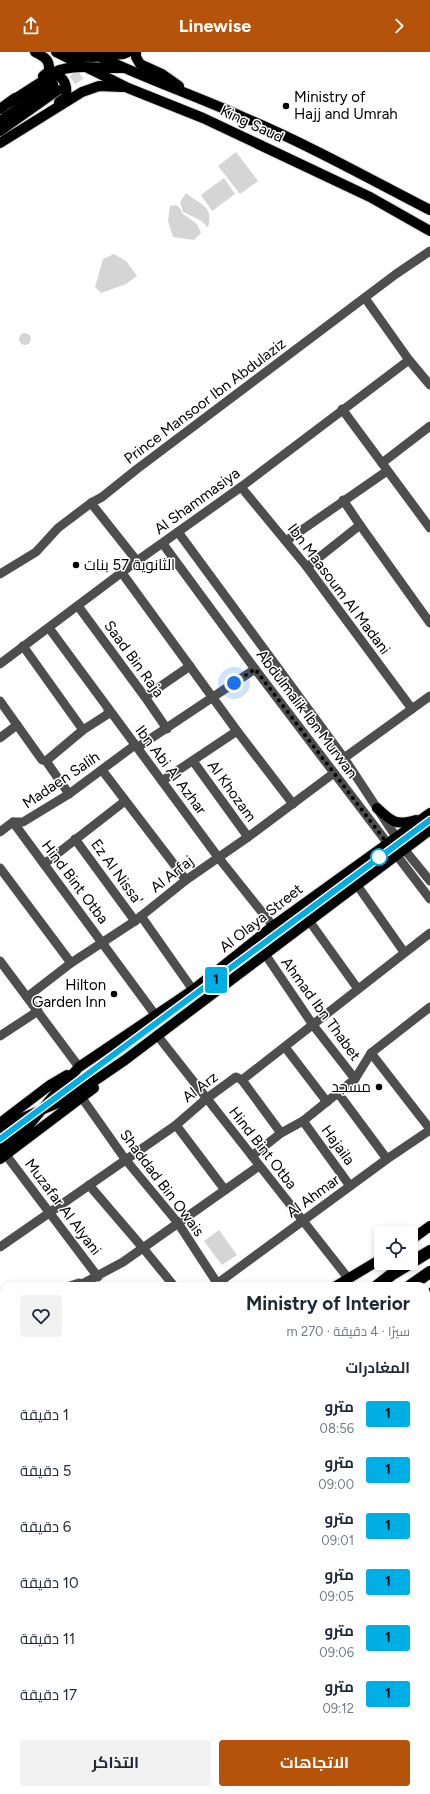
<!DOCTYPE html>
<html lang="ar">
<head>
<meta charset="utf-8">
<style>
  :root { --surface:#fff; --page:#f2f2f3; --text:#1f2937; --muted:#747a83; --accent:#b45309 }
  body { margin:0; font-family:Figtree,Cairo,sans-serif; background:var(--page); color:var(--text); direction:rtl; height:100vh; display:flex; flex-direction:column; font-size:15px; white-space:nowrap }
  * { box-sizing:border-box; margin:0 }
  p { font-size:13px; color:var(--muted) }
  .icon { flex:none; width:22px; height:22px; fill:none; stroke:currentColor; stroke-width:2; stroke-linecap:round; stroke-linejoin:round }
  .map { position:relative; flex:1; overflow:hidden; direction:ltr }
  .sheet { position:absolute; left:0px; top:1230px; width:430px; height:512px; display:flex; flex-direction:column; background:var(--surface); border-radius:12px 12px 0 0; box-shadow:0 2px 6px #0003; direction:rtl }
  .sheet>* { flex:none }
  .badge { padding:0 8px; border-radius:3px; font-size:14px; line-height:26px }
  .buttons { position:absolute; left:374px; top:1174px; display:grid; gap:8px }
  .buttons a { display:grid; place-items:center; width:44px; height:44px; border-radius:4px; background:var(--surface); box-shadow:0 2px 6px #0003; font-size:20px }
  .you { position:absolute; width:20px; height:20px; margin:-10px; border:3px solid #fff; border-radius:50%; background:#1a73e8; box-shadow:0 0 0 6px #1a73e833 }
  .map>.badge { position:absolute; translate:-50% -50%; box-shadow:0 0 0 2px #fff }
  h2 { padding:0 20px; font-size:15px; line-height:36px }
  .round { display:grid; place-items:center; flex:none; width:42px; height:42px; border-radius:4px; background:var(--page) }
  .overview { display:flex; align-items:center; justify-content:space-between; height:68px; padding:0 20px }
  h1 { font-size:19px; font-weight:700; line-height:30px }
  .cta { display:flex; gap:8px; margin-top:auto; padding:8px 20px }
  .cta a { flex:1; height:46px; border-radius:4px; background:var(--accent); color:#fff; font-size:16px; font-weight:700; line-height:46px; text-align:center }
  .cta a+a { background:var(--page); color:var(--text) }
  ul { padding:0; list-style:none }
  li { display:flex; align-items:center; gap:12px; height:56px; padding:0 20px }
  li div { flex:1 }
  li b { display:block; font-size:15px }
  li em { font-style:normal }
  li .badge { min-width:44px; font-weight:700; text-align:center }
  header { display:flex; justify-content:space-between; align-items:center; height:52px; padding:0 20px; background:var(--accent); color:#fff; font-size:18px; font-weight:700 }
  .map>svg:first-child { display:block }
  .green { fill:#d5d5d5 }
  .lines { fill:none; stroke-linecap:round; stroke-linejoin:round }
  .major-tunnel { stroke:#d9d9d9; stroke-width:10; stroke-dasharray:10 5; stroke-linecap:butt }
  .major-casing { stroke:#dbdbdb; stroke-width:12 }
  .highway-casing { stroke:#dbdbdb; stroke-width:14 }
  .minor { stroke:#4e4e4e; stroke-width:9 }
  .major { stroke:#000; stroke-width:10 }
  .highway { stroke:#000; stroke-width:12 }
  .highway-bridge-casing { stroke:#dbdbdb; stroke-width:14; stroke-linecap:butt }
  .highway-bridge { stroke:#000; stroke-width:12 }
  .line-casing { stroke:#fff; stroke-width:9 }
  .line { stroke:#00aee6; stroke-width:6 }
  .walk { stroke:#000; stroke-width:4; stroke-dasharray:0 7.2 }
  .poi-dot { fill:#000; stroke:#fff; stroke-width:1.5 }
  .stop-dot { fill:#fff; stroke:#00aee6; stroke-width:2 }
  .labels { text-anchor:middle; stroke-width:3; stroke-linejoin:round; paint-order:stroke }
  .poi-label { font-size:15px; fill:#000; stroke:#fff; text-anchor:start }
  .street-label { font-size:15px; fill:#000; stroke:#fff }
</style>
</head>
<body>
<header><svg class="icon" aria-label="forward" viewBox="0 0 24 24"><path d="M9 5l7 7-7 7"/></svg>Linewise<svg class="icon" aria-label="share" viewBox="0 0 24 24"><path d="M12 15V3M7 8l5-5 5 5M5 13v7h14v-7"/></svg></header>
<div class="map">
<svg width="430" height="1742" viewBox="0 0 430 1742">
  <rect width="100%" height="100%" fill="#fff"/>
  <g class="green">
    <polygon points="236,100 258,129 240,142 218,114"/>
    <polygon points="224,126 235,142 212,159 201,143"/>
    <path d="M186,141C200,153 214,153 208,176L202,169L183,160L180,150Z"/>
    <polygon points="176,153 180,156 182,161 197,172 201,181 194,188 173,185 168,169 170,154"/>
    <polygon points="114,202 126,209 137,224 126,232 101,241 95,235 103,207"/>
    <circle cx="25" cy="287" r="6"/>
    <polygon points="219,1178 237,1203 222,1213 204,1189"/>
    <polygon points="4,1341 4,1366 0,1374 0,1342"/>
    <polygon points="0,1470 4,1475 4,1499 0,1502"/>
    <polygon points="0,1574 4,1578 4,1615 0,1615"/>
  </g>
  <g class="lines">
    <polyline class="major-tunnel" points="60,37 94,13"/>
    <g class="major-casing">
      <g id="major">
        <path d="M35,0C45,5 50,8 49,19L43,24"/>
        <polyline points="56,0 128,36 203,66 370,145 430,179"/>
        <path d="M90,0C140,25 192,42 243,65C307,92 368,126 430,158"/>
        <polyline points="136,0 136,5 140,12 162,22 179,34"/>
        <polyline points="69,4 93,5 123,2 128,0"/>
        <path d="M49,23C68,10 99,17 122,16"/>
        <path d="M10,50L49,25L58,23C66,29 67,35 66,45L59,50"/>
        <polyline points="0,57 15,46"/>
        <polyline points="0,69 53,32"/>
        <polyline points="0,79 58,38"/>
        <polyline points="0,91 82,40 99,34 122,35"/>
        <path d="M377,756C392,770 396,774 416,768"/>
        <polyline points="0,1071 50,1033 67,1023"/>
        <polyline points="0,1081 22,1066 68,1047 125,1008 430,778"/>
        <polyline points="0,1097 25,1078 59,1037 79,1015 193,938 273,874 430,761"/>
        <polyline points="0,1107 94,1036"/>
        <polyline points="411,1188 430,1174"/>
        <polyline points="336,1234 381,1207"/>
        <polyline points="426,1244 430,1241"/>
        <polyline points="0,1286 4,1287"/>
        <polyline points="0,1634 4,1635"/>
        <polyline points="176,1738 180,1742"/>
        <polyline points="260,1738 261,1742"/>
      </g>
    </g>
    <g class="highway-casing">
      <g id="highway">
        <polyline points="377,1234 391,1223 430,1199"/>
        <polyline points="410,1234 430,1220"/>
        <polyline points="0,1297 4,1298"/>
        <polyline points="0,1336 4,1335"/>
        <polyline points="4,1383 2,1396 4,1410"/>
        <polyline points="0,1421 4,1426"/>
        <polyline points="0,1438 4,1444"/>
        <polyline points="0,1461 4,1466"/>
        <polyline points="0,1522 4,1519"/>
        <polyline points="0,1568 4,1574"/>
        <polyline points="0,1622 4,1622"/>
        <polyline points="193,1738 196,1742"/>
        <polyline points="205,1738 208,1742"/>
        <polyline points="228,1738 231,1742"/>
        <polyline points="242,1738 244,1742"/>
      </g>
    </g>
    <g class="minor">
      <polyline points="365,246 409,308 430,333"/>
      <polyline points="342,357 430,476"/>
      <polyline points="382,411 430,374"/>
      <polyline points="241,435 307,515 412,657"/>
      <polyline points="343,448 360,473"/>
      <polyline points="91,451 137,509"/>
      <polyline points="178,480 344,706 404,797 430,829"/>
      <polyline points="286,489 387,419"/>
      <polyline points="163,492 255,617 430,847"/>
      <polyline points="307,515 360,473 430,571"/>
      <polyline points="122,521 237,679 293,752"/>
      <polyline points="0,522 36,500 58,476 91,451 102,445 137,417 396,222 430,199"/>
      <polyline points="78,554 145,645 167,677"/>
      <polyline points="49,576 218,805 273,874"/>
      <polyline points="23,594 83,678"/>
      <polyline points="0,612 137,509 241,435 409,308"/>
      <polyline points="145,645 190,614"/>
      <polyline points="0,649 42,708 46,709 69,742"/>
      <polyline points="0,686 17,673"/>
      <polyline points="138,695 255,617"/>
      <polyline points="344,706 430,644"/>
      <polyline points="46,709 83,678 108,662 108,656"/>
      <polyline points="193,709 248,785"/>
      <polyline points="102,718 186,828"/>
      <polyline points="162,729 237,679"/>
      <polyline points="13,770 156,964"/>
      <polyline points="0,780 13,770 23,770 69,742 135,693"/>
      <polyline points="75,787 135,869"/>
      <polyline points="44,812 125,749"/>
      <polyline points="0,816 71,911"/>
      <polyline points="357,833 404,900"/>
      <polyline points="141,864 193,938"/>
      <polyline points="310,870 358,937"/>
      <polyline points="265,902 313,973 355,1027"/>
      <polyline points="0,909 79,1015"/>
      <polyline points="27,945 71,911 135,869 186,828 248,785 334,721"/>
      <polyline points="157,983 348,1226"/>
      <polyline points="0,984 38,959"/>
      <polyline points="285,995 327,1050"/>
      <polyline points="371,1001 430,1077"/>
      <polyline points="242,1028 281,1081"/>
      <polyline points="338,1041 387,1107"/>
      <polyline points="82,1046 125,1107 178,1171 219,1234"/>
      <polyline points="303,1069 350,1134"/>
      <polyline points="176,1073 225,1138"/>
      <polyline points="6,1103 98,1225"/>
      <polyline points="252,1104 281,1081 303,1069 355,1027 371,1001 430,955"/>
      <polyline points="89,1133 143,1196 174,1234"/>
      <polyline points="0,1195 176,1073 206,1047 236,1025 242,1028 430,881"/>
      <polyline points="70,1234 79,1231 82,1232 123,1210 259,1114"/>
      <polyline points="214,1234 387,1107 430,1078"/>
      <polyline points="0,1253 4,1259"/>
      <polyline points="426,1317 430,1322"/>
      <polyline points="426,1333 430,1330"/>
      <polyline points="426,1391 430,1388"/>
      <polyline points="426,1452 430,1449"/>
      <polyline points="426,1508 430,1513"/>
      <polyline points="426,1622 430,1627"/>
      <polyline points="426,1649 430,1647"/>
      <polyline points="0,1671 4,1676"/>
      <polyline points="426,1681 430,1686"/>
      <polyline points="52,1738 55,1742"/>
      <polyline points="90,1738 93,1742"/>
      <polyline points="406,1738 409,1742"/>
      <polyline points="301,1742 306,1738"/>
    </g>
    <use href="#major" class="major"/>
    <use href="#highway" class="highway"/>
    <g class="highway-bridge-casing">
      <polyline id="highway-bridge" points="0,1544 4,1550"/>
    </g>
    <use href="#highway-bridge" class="highway-bridge"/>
  </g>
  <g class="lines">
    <g class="line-casing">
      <polyline id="line" points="0,1087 430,768"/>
    </g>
    <use href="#line" class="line"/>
    <polyline class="walk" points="234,631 255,617 387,791 381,796 379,805"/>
  </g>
  <g class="poi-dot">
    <circle cx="286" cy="54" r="4"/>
    <circle cx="76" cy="513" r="4"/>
    <circle cx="114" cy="942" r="4"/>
    <circle cx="379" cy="1035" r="4"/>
  </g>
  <circle class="stop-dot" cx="379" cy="805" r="8"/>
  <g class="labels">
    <g class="poi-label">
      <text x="294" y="50">Ministry of<tspan x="294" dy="17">Hajj and Umrah</tspan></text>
      <text x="84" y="518">الثانوية 57 بنات</text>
      <text x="106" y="938" text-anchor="end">Hilton<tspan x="106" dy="17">Garden Inn</tspan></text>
      <text x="371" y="1040" text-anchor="end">مسجد</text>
    </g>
    <g class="street-label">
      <text transform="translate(252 72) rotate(25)" y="5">King Saud</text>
      <text transform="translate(205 349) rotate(-37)" y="5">Prince Mansoor Ibn Abdulaziz</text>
      <text transform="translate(197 449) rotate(-36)" y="5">Al Shammasiya</text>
      <text transform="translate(339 537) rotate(53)" y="5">Ibn Maasoum Al Madani</text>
      <text transform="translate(134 607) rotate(54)" y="5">Saad Bin Raja</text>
      <text transform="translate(307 662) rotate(53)" y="5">Abdulmalik Ibn Murwan</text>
      <text transform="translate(171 718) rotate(53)" y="5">Ibn Abi Al Azhar</text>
      <text transform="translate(61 728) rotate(-34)" y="5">Madaen Salih</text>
      <text transform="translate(232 739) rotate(54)" y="5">Al Khozam</text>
      <text transform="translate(117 820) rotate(54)" y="5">Ez Al Nissa'</text>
      <text transform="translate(172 822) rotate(-38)" y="5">Al Arfaj</text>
      <text transform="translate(75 830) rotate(53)" y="5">Hind Bint Otba</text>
      <text transform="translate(261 866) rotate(-38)" y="5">Al Olaya Street</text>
      <text transform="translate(321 957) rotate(54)" y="5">Ahmad Ibn Thabet</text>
      <text transform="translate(200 1035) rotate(-37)" y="5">Al Arz</text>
      <text transform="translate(338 1093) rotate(54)" y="5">Hajaila</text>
      <text transform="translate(263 1096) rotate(52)" y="5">Hind Bint Otba</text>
      <text transform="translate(162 1131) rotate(53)" y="5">Shaddad Bin Owais</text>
      <text transform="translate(313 1144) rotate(-36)" y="5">Al Ahmar</text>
      <text transform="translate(63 1155) rotate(53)" y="5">Muzafar Al Alyani</text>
    </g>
  </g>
</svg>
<div class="buttons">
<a><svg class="icon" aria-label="locate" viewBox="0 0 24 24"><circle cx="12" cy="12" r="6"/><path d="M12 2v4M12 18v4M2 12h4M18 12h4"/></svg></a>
</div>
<div class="you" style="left:234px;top:631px"></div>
<b class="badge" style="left:216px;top:928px;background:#00aee6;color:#111">1</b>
<section class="sheet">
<div class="overview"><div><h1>Ministry of Interior</h1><p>سيرًا · 4 دقيقة · 270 m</p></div><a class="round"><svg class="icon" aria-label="heart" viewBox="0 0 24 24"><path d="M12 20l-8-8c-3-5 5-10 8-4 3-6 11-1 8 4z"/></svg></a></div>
<h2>المغادرات</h2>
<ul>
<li><span class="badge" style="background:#00aee6;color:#111">1</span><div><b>مترو</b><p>08:56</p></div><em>1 دقيقة</em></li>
<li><span class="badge" style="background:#00aee6;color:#111">1</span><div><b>مترو</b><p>09:00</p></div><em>5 دقيقة</em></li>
<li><span class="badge" style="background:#00aee6;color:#111">1</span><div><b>مترو</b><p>09:01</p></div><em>6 دقيقة</em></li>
<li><span class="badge" style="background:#00aee6;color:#111">1</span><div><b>مترو</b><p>09:05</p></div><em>10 دقيقة</em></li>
<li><span class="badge" style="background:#00aee6;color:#111">1</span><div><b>مترو</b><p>09:06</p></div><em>11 دقيقة</em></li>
<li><span class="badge" style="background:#00aee6;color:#111">1</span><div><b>مترو</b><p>09:12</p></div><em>17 دقيقة</em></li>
</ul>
<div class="cta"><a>الاتجاهات</a><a>التذاكر</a></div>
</section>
</div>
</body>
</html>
